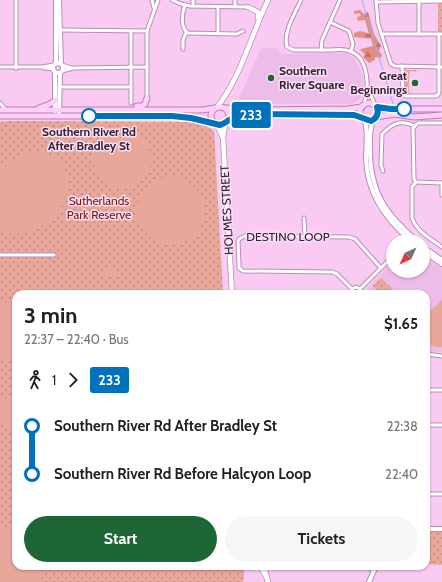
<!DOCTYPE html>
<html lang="en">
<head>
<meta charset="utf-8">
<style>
  :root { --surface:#fff; --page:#f6f6f6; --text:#202124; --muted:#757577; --accent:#1c6735 }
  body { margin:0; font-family:Cabin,sans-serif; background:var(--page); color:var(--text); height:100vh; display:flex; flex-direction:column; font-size:15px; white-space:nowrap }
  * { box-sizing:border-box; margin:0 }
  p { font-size:13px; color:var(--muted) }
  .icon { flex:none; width:22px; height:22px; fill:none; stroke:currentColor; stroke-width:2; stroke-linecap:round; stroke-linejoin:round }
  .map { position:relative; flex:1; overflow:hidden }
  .side { position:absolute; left:12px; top:290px; width:418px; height:280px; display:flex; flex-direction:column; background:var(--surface); border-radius:12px; box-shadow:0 1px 3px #0004 }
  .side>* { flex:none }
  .badge { padding:0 8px; border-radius:3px; font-size:14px; line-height:26px }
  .needle { width:26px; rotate:225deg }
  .buttons { position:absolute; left:386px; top:234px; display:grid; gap:8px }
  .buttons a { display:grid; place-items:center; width:44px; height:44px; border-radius:50%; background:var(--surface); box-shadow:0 1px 3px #0004; font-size:20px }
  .map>.badge { position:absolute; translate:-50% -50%; box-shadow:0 0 0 2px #fff }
  .legs { display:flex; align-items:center; gap:6px; height:44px; padding:0 12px; font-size:13px }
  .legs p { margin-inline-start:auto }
  .overview { display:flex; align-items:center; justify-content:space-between; height:68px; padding:0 12px }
  h1 { font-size:22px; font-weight:800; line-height:30px }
  .cta { display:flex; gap:8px; margin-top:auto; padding:8px 12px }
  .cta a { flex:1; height:46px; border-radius:24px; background:var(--accent); color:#fff; font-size:16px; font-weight:800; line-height:46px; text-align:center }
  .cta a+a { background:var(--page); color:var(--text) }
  ul { padding:0 12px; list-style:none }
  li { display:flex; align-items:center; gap:14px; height:48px; font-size:15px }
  li i { display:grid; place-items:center; width:6px; height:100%; margin:0 5px; background:currentColor }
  li i::after { content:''; width:10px; height:10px; margin:-5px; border:3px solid; border-radius:50%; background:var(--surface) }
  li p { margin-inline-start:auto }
  li:first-child i { background:linear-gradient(#0000 50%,currentColor 0) }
  li:last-child i { background:linear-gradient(currentColor 50%,#0000 0) }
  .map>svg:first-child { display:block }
  .built { fill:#eebce8 }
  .green { fill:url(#green-dots) }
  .forest { fill:url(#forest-firs) }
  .pitch { fill:#e9a69a }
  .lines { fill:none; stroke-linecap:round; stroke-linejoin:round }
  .stream { stroke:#98aff8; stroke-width:1 }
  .minor-casing { stroke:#b98eb4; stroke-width:5 }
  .tertiary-casing { stroke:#b98eb4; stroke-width:6 }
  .secondary-casing { stroke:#b98eb4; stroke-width:6 }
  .primary-casing { stroke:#b77fb0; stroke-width:7 }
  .minor { stroke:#fff; stroke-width:3 }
  .tertiary { stroke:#fff; stroke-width:4 }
  .secondary { stroke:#fff; stroke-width:4.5 }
  .primary { stroke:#fed0f9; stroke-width:5 }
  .line-1-casing { stroke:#fff; stroke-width:9 }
  .line-1 { stroke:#0072bc; stroke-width:6 }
  .poi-dot { fill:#1c6735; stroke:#fbdff7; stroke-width:1.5 }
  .stop-1-dot { fill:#fff; stroke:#0072bc; stroke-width:2 }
  .labels { text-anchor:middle; stroke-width:3; stroke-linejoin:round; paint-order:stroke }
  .poi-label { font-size:12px; font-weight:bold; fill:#322130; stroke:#fbdff7; text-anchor:start }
  .stop-label { font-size:12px; font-weight:bold; fill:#322130; stroke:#fbdff7 }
  .park-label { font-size:12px; fill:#7a1207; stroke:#fbdff7 }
  .street-label { font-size:12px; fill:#322130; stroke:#fbdff7 }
</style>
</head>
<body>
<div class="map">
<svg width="442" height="582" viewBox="0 0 442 582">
  <defs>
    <pattern id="green-dots" width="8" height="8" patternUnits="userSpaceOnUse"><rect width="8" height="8" fill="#e9a69a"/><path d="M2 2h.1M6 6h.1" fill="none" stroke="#bd877e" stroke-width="1.8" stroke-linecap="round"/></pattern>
    <pattern id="forest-firs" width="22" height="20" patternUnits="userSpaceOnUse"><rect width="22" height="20" fill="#e58e7f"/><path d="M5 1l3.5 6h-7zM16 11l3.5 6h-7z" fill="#ba7468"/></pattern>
  </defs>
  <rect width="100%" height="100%" fill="#f9cbf3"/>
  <g class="built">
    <polygon points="261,48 276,48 281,54 346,53 353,57 360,69 363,78 363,92 361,98 358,101 352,104 240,104 238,101"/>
    <polygon points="423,255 442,269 442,352 426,352 426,294 366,294 368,287 393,262 393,271 423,271"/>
  </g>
  <g class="green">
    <polygon points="438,2 442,2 442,32 438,31"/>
    <polygon points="406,70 416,70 417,72 411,71 409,74 409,92 411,93 407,93 405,91 405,71"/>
    <path d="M10,121L187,122C196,123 207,125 214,131L223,294H16V566H245L243,582H0V122Z"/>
    <polygon points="381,278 393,289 388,294 376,294 376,290 373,286"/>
    <polygon points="426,531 442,531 442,565 426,564"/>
  </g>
  <path class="forest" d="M360,10L364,14L368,12L374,34L381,46L379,51L382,55L381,58L375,57V60L369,63L363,57L365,54L360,50L361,49L373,46L371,39L354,37V33C360,30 364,31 369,34L365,20L358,21L357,17L361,16L359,13L354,14V11Z"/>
  <g class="pitch">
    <circle cx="122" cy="159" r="29"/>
    <path d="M41,152C93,165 62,233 18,234C12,235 5,234 0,230V171C12,158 23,152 41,152Z"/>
    <circle cx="171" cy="211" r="34"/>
    <rect x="104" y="269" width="12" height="8"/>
    <polygon points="16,300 16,362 14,362 0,357 0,305 8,301"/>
    <polygon points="442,300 442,347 436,347 426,343 426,315"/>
    <polygon points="16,392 16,424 8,429 0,415 0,401"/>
    <polygon points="2,529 16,530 16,566 43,566 42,576 40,582 0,582 0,530"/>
  </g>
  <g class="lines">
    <polyline class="stream" points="362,0 393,104"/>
    <g class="minor-casing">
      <g id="minor">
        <polyline points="16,0 16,68"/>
        <polyline points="152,0 154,8"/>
        <polyline points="172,0 181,4 190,6 248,7"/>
        <polyline points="235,0 235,6"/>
        <path d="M301,0C295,14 283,31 287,47L294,50C305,50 317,50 328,50C335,50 343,48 349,51C370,57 369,89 364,105"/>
        <polyline points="376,0 378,23 391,64 395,66 442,67"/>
        <polyline points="419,1 419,34"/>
        <polyline points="376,2 442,1"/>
        <path d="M185,5C182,13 180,28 188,33L237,34L243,31"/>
        <polyline points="193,6 193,0"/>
        <polyline points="330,22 349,31 353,44 351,51"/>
        <polyline points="60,30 147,31"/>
        <polyline points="131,31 131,103"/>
        <polyline points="218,34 218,7"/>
        <polyline points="381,34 442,34"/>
        <polyline points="183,49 183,40 186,33"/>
        <polyline points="321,50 322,40 340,0"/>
        <polyline points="62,65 71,68"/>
        <polyline points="402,66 403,95 406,96 435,96 438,95 439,92 439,34"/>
        <polyline points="0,67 42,67 54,65"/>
        <polyline points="44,68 54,69"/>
        <polyline points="62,71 73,68 147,67"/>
        <polyline points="59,87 131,87"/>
        <polyline points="369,91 375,105"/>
        <polyline points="147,98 147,31 158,0"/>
        <polyline points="0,103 5,109"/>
        <polyline points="442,123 418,123 413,128 414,179 416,182 442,183"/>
        <path d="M383,171L381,165L382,134C392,124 400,119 415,126"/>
        <path d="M416,182L412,187V218C417,232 431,239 442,247"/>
        <polyline points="442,183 442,195"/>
        <polyline points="304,218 305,237"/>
        <polyline points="0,255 54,255"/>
        <polyline points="352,289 337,274 332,272 243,271 239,268 239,264 238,241 239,239 245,236 349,237 355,239 381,268"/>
        <polyline points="360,289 393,256"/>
        <polyline points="351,294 352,289 356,287 360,289 362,294"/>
        <polyline points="426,354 442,356"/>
        <polyline points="426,390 442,390"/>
        <polyline points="426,425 442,425"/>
        <polyline points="426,494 442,494"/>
        <polyline points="363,566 374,570"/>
      </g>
    </g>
    <g class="tertiary-casing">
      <g id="tertiary">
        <polyline points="59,0 61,64"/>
        <circle cx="58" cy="68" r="5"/>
        <polyline points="56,64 56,0"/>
        <polyline points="55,111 55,72"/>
        <polyline points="59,116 60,73"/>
        <path d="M364,119C369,130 366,146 366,159C367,193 386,220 411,241"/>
        <path d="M373,120C369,130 370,140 370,150C370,192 386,215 417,241"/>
        <polyline points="423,247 442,260"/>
        <polyline points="423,251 442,264"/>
        <polyline points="426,529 442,529"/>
        <polyline points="369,582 376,566"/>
      </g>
    </g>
    <g class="secondary-casing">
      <g id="secondary">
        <polyline points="248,7 258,12 258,18"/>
        <path d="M217,107C240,79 252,33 268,0"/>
        <polyline points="226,123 225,125 223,137 232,294"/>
        <polyline points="217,125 222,136"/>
        <polyline points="260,566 267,578"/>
        <polyline points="264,566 268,582"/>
      </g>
    </g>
    <g class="primary-casing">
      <g id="primary">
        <circle cx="369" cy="112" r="9"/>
        <polyline points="137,106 142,106 145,104 147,98"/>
        <circle cx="220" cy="116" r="9"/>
        <polyline points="377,107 391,109 442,109"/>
        <polyline points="39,108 50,104 56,100"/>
        <polyline points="226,108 252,110 348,109 362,107"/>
        <polyline points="0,110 202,110 215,108"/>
        <polyline points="0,116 172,116 191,118 214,123"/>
        <polyline points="376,117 395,114 414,117 442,115"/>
        <polyline points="228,121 249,115 354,115 362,117"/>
      </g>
    </g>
    <use href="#minor" class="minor"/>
    <use href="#tertiary" class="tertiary"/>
    <use href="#secondary" class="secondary"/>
    <use href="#primary" class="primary"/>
  </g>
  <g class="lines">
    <g class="line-1-casing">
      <path id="line-1" d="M89,116H172L191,118L220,125C224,124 226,122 229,120C236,116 246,115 255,114L354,115L371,121C377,118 379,113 377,107L391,109H404"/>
    </g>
    <use href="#line-1" class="line-1"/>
  </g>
  <g class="poi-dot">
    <circle cx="271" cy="78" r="4"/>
    <circle cx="415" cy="83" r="4"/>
  </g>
  <g class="stop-1-dot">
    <circle cx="404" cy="109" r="7"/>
    <circle cx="89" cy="116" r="7"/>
  </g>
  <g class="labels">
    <g class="poi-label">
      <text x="279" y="75">Southern<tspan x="279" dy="14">River Square</tspan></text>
      <text x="407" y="80" text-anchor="end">Great<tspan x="407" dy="14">Beginnings</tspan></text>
    </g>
    <g class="stop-label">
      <text x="89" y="136">Southern River Rd<tspan x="89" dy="14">After Bradley St</tspan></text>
    </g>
    <g class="park-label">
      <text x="99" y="205">Sutherlands<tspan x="99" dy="14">Park Reserve</tspan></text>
    </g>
    <g class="street-label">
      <text transform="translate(227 210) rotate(-93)" y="4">HOLMES STREET</text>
      <text x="288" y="241">DESTINO LOOP</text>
    </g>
  </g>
</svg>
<div class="buttons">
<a><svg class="needle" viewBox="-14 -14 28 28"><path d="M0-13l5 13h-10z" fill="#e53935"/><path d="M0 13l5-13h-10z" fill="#757577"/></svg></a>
</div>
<b class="badge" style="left:251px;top:115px;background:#0072bc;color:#fff">233</b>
<section class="side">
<div class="overview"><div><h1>3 min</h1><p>22:37 – 22:40 · Bus</p></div><b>$1.65</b></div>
<div class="legs"><svg class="icon" aria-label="walk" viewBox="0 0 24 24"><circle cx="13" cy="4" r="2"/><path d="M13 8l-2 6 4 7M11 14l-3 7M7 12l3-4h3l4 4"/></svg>1<svg class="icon" aria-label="forward" viewBox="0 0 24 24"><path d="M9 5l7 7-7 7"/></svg><b class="badge" style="background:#0072bc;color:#fff">233</b></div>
<ul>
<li><i style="color:#0072bc"></i><b>Southern River Rd After Bradley St</b><p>22:38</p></li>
<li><i style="color:#0072bc"></i><b>Southern River Rd Before Halcyon Loop</b><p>22:40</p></li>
</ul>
<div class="cta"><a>Start</a><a>Tickets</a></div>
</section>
</div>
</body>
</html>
